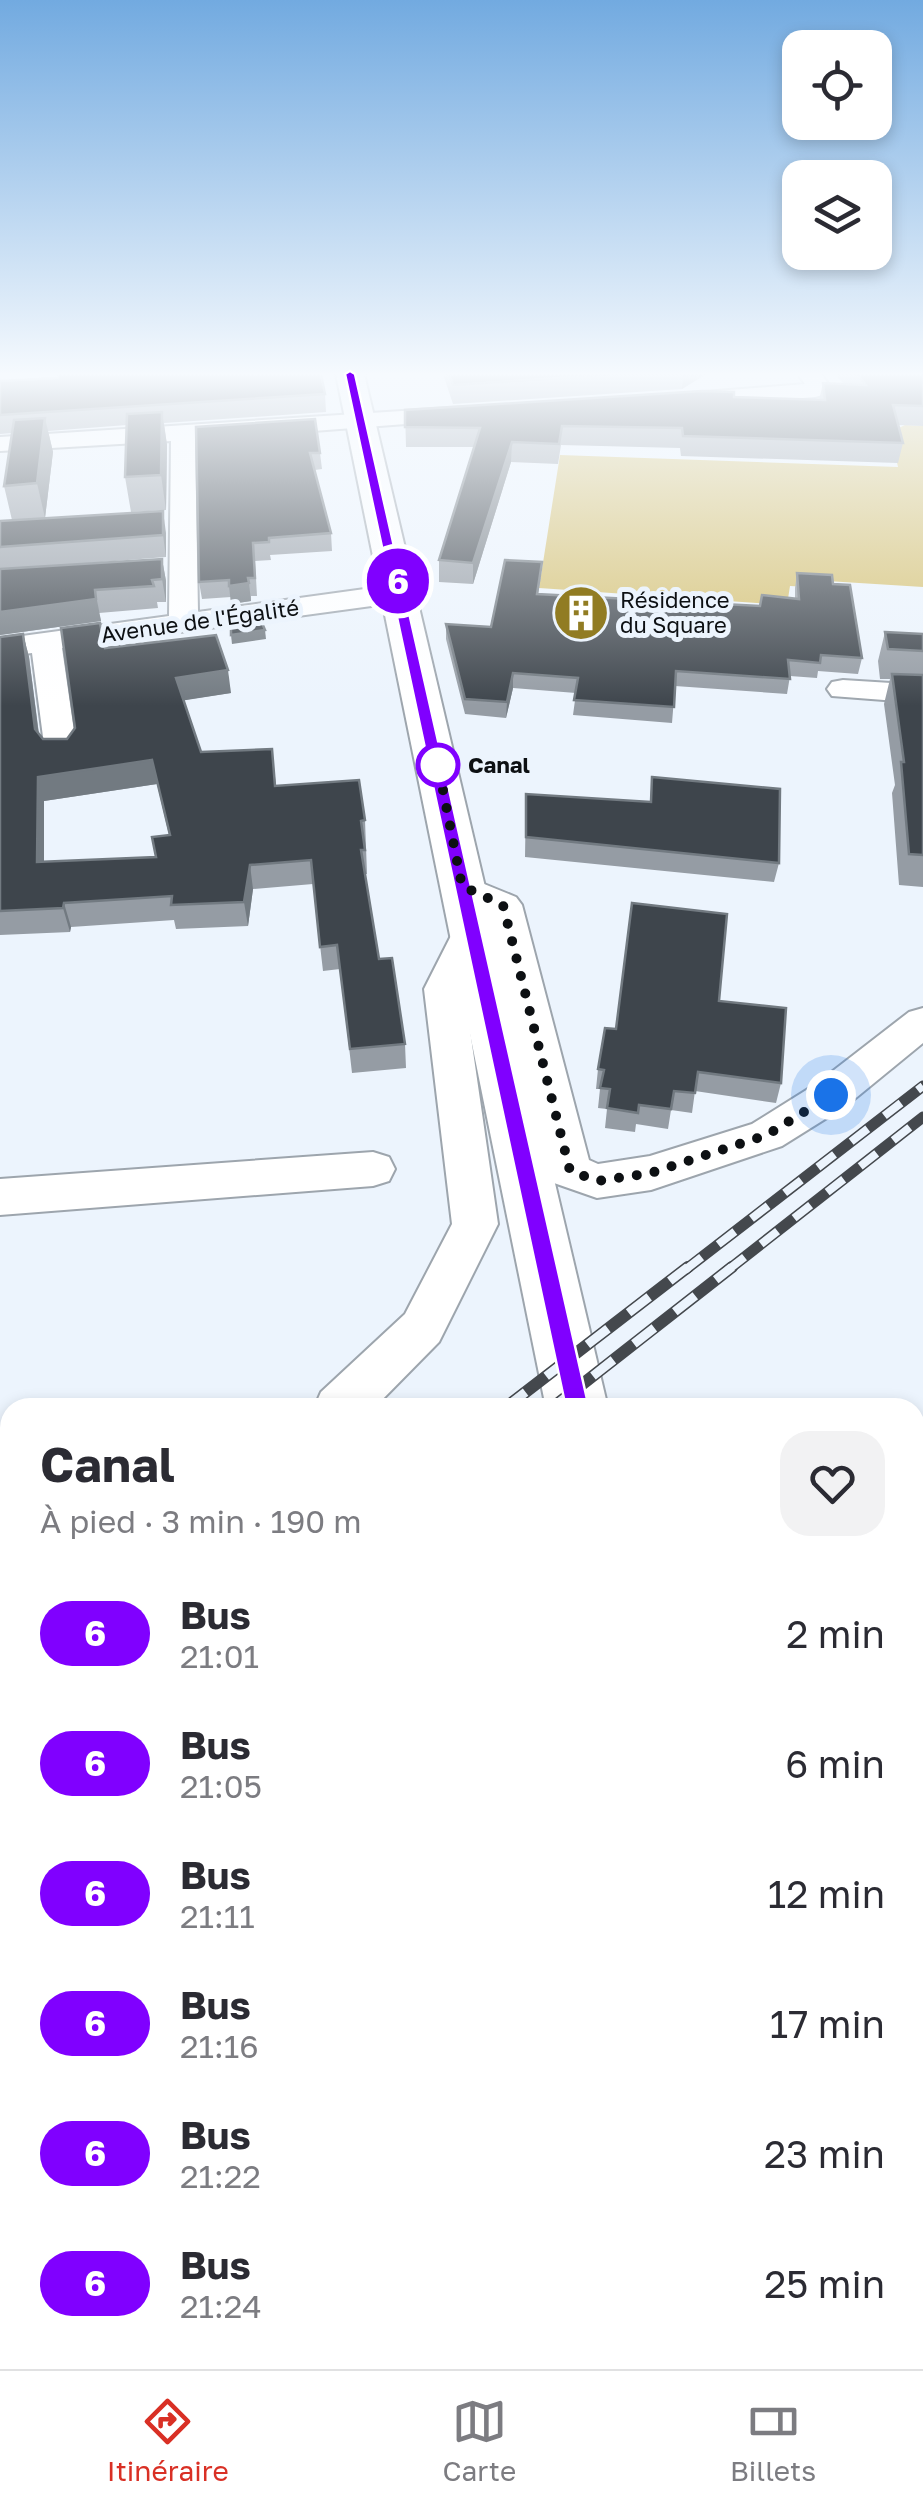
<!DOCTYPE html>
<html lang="fr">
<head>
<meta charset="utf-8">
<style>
  :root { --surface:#fff; --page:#f2f2f3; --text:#2b2b33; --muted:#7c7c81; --line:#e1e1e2; --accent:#d93025 }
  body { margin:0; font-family:"Golos Text",sans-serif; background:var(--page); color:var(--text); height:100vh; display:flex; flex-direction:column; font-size:38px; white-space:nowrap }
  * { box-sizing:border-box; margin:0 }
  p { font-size:32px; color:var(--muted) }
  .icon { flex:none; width:55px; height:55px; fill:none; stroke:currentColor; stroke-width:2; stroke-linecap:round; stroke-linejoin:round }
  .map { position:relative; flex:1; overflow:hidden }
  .sheet { position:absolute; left:0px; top:1398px; width:925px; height:972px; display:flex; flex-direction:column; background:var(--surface); border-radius:30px 30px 0 0; box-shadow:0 5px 15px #0003 }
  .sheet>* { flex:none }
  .badge { padding:0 20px; border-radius:32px; font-size:35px; line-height:65px }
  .buttons { position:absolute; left:782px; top:30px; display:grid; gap:20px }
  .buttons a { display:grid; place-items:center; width:110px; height:110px; border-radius:20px; background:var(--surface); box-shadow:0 5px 15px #0003; font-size:50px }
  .you { position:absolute; width:50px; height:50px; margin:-25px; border:8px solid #fff; border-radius:50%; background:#1a73e8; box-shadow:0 0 0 15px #1a73e833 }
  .map>.badge { position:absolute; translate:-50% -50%; box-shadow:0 0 0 5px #fff }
  .round { display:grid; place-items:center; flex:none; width:105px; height:105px; border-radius:30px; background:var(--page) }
  .headline { display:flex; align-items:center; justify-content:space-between; height:170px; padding:0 40px }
  h1 { font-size:48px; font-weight:700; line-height:75px }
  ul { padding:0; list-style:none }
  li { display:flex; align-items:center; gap:30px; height:130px; padding:0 40px }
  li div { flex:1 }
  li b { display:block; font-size:38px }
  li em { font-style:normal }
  li .badge { min-width:110px; font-weight:700; text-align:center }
  .tab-bar { display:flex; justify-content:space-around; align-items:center; height:140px; border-top:2px solid var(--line); background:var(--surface); font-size:28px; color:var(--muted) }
  .tab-bar a { display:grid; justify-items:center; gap:5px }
  .tab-bar .current { color:var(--accent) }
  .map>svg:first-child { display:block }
  .green { fill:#d5c06f }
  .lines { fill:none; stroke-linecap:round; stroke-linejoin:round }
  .minor-casing { stroke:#9da5ad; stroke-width:4 }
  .major-casing { stroke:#9da5ad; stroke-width:4 }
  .minor { fill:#fff; fill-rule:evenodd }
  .major { fill:#fff; fill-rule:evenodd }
  .rail-far2-casing { stroke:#44484d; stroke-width:11 }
  .rail-far1-casing { stroke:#44484d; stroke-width:12 }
  .rail-casing { stroke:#44484d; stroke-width:15 }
  .rail-far2 { stroke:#ecf4fd; stroke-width:8; stroke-dasharray:21; stroke-linecap:butt }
  .rail-far1 { stroke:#ecf4fd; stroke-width:9; stroke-dasharray:26; stroke-linecap:butt }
  .rail { stroke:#ecf4fd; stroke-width:11; stroke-dasharray:35; stroke-linecap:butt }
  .wall { fill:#959ca4; fill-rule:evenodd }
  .shaded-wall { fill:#727a81 }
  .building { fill:#3e454c; stroke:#727a81; stroke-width:2.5; fill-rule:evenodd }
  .line { fill:#8000ff; stroke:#fff; stroke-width:2.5 }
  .walk { stroke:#0d1013; stroke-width:10; stroke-dasharray:0 18 }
  .stop-dot { fill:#fff; stroke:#8000ff; stroke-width:5 }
  .labels { text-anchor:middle; stroke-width:10; stroke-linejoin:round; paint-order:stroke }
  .far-poi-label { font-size:22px; fill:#0d1013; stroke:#ecf4fd; text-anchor:start }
  .far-street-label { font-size:22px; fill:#0d1013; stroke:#ecf4fd }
  .far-stop-label { font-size:22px; font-weight:bold; fill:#0d1013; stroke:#ecf4fd; text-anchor:start }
</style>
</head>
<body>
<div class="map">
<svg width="923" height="2369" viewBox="0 0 923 2369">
  <rect width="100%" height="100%" fill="#ecf4fd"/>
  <g class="green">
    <polygon points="905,425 923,426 923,587 827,581 827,588 790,586 787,605 539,588 560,455 898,467 890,432"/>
    <polygon points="10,1917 10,2272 0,2274 0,1926"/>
  </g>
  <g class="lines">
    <g class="minor-casing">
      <g id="minor">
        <polygon points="798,374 821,374 829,385 823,395 815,397 678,408 666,401 678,394 805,384"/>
        <polygon points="464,407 476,414 472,419 195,440 198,612 401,584 411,587 415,593 411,599 401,602 62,648 77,752 73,759 49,759 45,752 32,653 0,657 0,639 169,616 171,441 0,451 0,437"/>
        <polygon points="843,680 923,685 923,703 832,696 827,689 832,682"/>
        <polygon points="462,875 516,897 522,905 589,1160 598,1164 650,1156 752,1124 816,1084 909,1012 923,1008 923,1043 846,1106 782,1146 651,1190 597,1198 554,1183 548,1171 490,930 464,989 498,1224 439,1342 374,1408 314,1408 321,1392 405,1314 452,1224 424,989 459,920 472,917 485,920 490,927 486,911 449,894 444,886 449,878"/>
        <polygon points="373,1152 389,1157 395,1169 389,1181 373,1186 0,1215 0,1179"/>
        <polygon points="10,1662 10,1725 0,1729 0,1667"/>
        <polygon points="551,2360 800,2360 801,2362 798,2369 547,2369"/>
      </g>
    </g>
    <g class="major-casing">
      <g id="major">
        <polygon points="336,374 364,374 608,1408 546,1408"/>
        <polygon points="714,2360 810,2360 812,2369 716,2369"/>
      </g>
    </g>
    <use href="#minor" class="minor"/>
    <use href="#major" class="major"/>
    <g class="rail-far2-casing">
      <g id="rail-far2">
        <polyline points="685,1270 923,1086"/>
        <polyline points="728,1270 923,1117"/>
      </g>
    </g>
    <g class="rail-far1-casing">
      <g id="rail-far1">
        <polyline points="505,1408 688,1267"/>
        <polyline points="552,1408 732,1267"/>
      </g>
    </g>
    <g class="rail-casing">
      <g id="rail">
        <polyline points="0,1798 10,1791"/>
        <polyline points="0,1842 10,1834"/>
      </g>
    </g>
    <use href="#rail-far2" class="rail-far2"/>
    <use href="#rail-far1" class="rail-far1"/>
    <use href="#rail" class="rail"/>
  </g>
  <g class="wall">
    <polygon points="443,374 706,374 682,389 453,404"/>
    <polygon points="835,374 923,374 923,426 898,425 903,443 898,463 681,456 680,448 561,445 558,464 511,462 473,584 439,582 439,560 474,447 406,447 405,410 734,397 819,400 823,383 844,384"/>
    <polygon points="0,381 325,394 326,412 164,423 167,445 166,510 131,512 125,477 127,425 48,431 53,452 45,518 12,520 4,486 12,433 0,434"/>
    <polygon points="196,427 320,453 322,469 315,470 331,533 332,551 270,555 271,560 255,561 257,596 251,596 251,601 231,604 231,597 202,599 199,582"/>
    <polygon points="0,521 166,533 166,557 38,567 162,559 166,581 166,602 157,602 158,608 99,613 101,621 0,635"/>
    <polygon points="797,573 833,584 862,658 858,674 818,671 817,678 790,676 787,694 675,686 672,723 573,715 576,693 513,688 506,718 465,714 446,639 446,624 491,627 541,577 538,594 760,606 795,598 795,588"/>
    <polygon points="885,632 923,634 923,887 899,885 892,793 895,785 884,704 890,679 880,679 878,661"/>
    <path d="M23,634L29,657L39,734L43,739H67L75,728L106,648L231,693L184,700L201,752L272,749L276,786L365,820L367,874H365L379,959L405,1044L406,1068L352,1073L340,969L323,971L313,884L253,889L248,926L176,929L174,920L71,927L70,932L0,935V637ZM157,784L169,835L156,857L44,862V801Z"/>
    <polygon points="652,777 779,863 774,882 525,857 526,794 650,802"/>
    <polygon points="719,1001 781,1083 776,1103 695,1091 692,1113 671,1110 668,1129 636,1124 635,1132 605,1128 607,1109 598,1108 600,1089 596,1089 598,1069 616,1029"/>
    <polygon points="923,1502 923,1554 920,1553"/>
    <polygon points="915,1666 923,1669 923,1857 915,1854"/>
    <polygon points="923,2051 923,2101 920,2100"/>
  </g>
  <g class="shaded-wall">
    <polygon points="683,374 706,374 682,389"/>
    <polygon points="162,412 167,445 166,510 161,475"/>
    <polygon points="45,418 53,452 45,518 37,483"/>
    <polygon points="512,442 511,462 473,584 473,563"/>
    <polygon points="163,511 166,533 166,557 163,535"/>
    <polygon points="162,559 166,581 166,602 162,579"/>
    <polygon points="249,583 251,601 231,604 229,586"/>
    <polygon points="95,590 101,621 0,635 0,612"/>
    <polygon points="265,630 266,639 232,644 231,635"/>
    <polygon points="23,634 29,657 41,752 35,729"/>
    <polygon points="228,670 231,693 180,701 176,678"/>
    <polygon points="513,673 513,688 506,718 507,702"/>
    <polygon points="152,760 157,784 44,801 44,886 37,862 38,777"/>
    <polygon points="250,865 253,889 248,926 244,902"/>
    <polygon points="64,903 71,927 70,932 63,908"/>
  </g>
  <g class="building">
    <polygon points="59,374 321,374 325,394 0,415 0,381 58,378"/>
    <polygon points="449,374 620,374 453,385"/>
    <polygon points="857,374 923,374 923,406 893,405 903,443 683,436 682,428 562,426 559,444 512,442 473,563 439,560 480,428 405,427 405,410 702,391 734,392 734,397 825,400 823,383 866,385"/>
    <polygon points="162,412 161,475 125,477 127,414"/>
    <polygon points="45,418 37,483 4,486 14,420"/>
    <polygon points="315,419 320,453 310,453 331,533 269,538 269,542 253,543 255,578 248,578 249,583 229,586 229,580 199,582 196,427"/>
    <polygon points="163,511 163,535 0,547 0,521"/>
    <polygon points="162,559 162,579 152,580 154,586 95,590 96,599 0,612 0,569"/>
    <polygon points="505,560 542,562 537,594 760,606 762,595 799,599 797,573 832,575 833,584 850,585 862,658 821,655 820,663 788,660 790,679 676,671 674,707 574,700 578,678 513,673 507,702 465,699 446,624 491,627"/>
    <polygon points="259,616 265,630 231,635 231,620"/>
    <path d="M100,623L105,648L216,635L228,670L176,678L201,752L272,749L275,786L359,780L365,820L361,821L365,850H361L379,959L392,958L405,1044L350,1049L337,945L320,947L311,860L250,865L244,902L171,905L172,896L64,903L63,908L0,911V637L23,634L35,729L43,739H67L75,728L61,628ZM152,760L170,835L152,837L156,857L37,862L38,777Z"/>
    <polygon points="885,632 923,634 923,651 888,649"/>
    <polygon points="892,674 923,675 923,855 909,854 901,762 904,762"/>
    <polygon points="652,777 780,789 779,863 526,837 526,794 651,802"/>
    <polygon points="632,903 727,914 719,1001 786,1008 781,1083 698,1072 695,1093 674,1091 671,1109 639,1105 638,1113 607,1108 610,1089 600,1088 604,1070 598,1069 605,1028 616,1029"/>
    <polygon points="915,1666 923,1669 923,1847 915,1845"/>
    <polygon points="18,2360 428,2360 429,2366 419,2369 18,2369"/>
  </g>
  <linearGradient id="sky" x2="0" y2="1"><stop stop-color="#72aae0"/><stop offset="0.53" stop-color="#f6fafe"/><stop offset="1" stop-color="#f6fafe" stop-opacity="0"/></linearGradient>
  <rect width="923" height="706" fill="url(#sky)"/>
  <polygon class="line" points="350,371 355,374 589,1408 585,1414 570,1414 566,1408 345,374"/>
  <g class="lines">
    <polyline class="walk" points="438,765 437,760 462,886 503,905 570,1171 598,1181 651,1173 767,1135 831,1095"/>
  </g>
  <defs>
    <g id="building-disc" transform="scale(2.875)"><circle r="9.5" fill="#917c23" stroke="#ecf4fd"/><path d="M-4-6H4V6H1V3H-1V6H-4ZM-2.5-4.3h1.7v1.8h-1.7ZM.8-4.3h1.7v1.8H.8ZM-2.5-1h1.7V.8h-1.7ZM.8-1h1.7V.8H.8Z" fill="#fff"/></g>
  </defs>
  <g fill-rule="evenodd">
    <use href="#building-disc" x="581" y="613"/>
  </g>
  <circle class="stop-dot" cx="438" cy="765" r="20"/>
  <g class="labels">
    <g class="far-poi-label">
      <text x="620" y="608">Résidence<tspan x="620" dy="25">du Square</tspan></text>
    </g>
    <g class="far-street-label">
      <text transform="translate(200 621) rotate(-8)" y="8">Avenue de l'Égalité</text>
    </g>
    <g class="far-stop-label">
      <text x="468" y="773">Canal</text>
    </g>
  </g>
</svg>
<div class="buttons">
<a><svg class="icon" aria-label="locate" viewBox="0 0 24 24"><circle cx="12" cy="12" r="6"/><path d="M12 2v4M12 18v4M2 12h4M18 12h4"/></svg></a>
<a><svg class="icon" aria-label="layers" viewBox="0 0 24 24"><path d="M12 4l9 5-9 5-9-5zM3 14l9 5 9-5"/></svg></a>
</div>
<div class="you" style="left:831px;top:1095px"></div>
<b class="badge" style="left:398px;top:581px;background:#8000ff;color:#fff">6</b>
<section class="sheet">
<div class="headline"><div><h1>Canal</h1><p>À pied · 3 min · 190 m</p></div><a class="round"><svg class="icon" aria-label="heart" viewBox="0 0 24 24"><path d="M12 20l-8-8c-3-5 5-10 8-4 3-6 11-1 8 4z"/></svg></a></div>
<ul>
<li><span class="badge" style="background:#8000ff;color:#fff">6</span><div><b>Bus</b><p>21:01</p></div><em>2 min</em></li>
<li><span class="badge" style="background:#8000ff;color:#fff">6</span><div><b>Bus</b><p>21:05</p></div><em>6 min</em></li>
<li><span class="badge" style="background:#8000ff;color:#fff">6</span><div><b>Bus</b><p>21:11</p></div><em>12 min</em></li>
<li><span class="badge" style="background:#8000ff;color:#fff">6</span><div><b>Bus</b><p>21:16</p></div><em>17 min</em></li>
<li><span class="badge" style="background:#8000ff;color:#fff">6</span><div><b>Bus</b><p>21:22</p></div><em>23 min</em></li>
<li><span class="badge" style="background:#8000ff;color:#fff">6</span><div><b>Bus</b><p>21:24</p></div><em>25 min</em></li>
</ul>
</section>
</div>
<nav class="tab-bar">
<a class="current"><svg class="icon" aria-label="directions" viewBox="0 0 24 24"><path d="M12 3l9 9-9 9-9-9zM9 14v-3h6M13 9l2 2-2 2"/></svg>Itinéraire</a>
<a><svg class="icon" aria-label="map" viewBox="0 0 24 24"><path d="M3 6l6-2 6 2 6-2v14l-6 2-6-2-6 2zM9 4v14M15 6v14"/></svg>Carte</a>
<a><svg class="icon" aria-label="tickets" viewBox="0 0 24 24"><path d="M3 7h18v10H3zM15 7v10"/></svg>Billets</a>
</nav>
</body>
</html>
